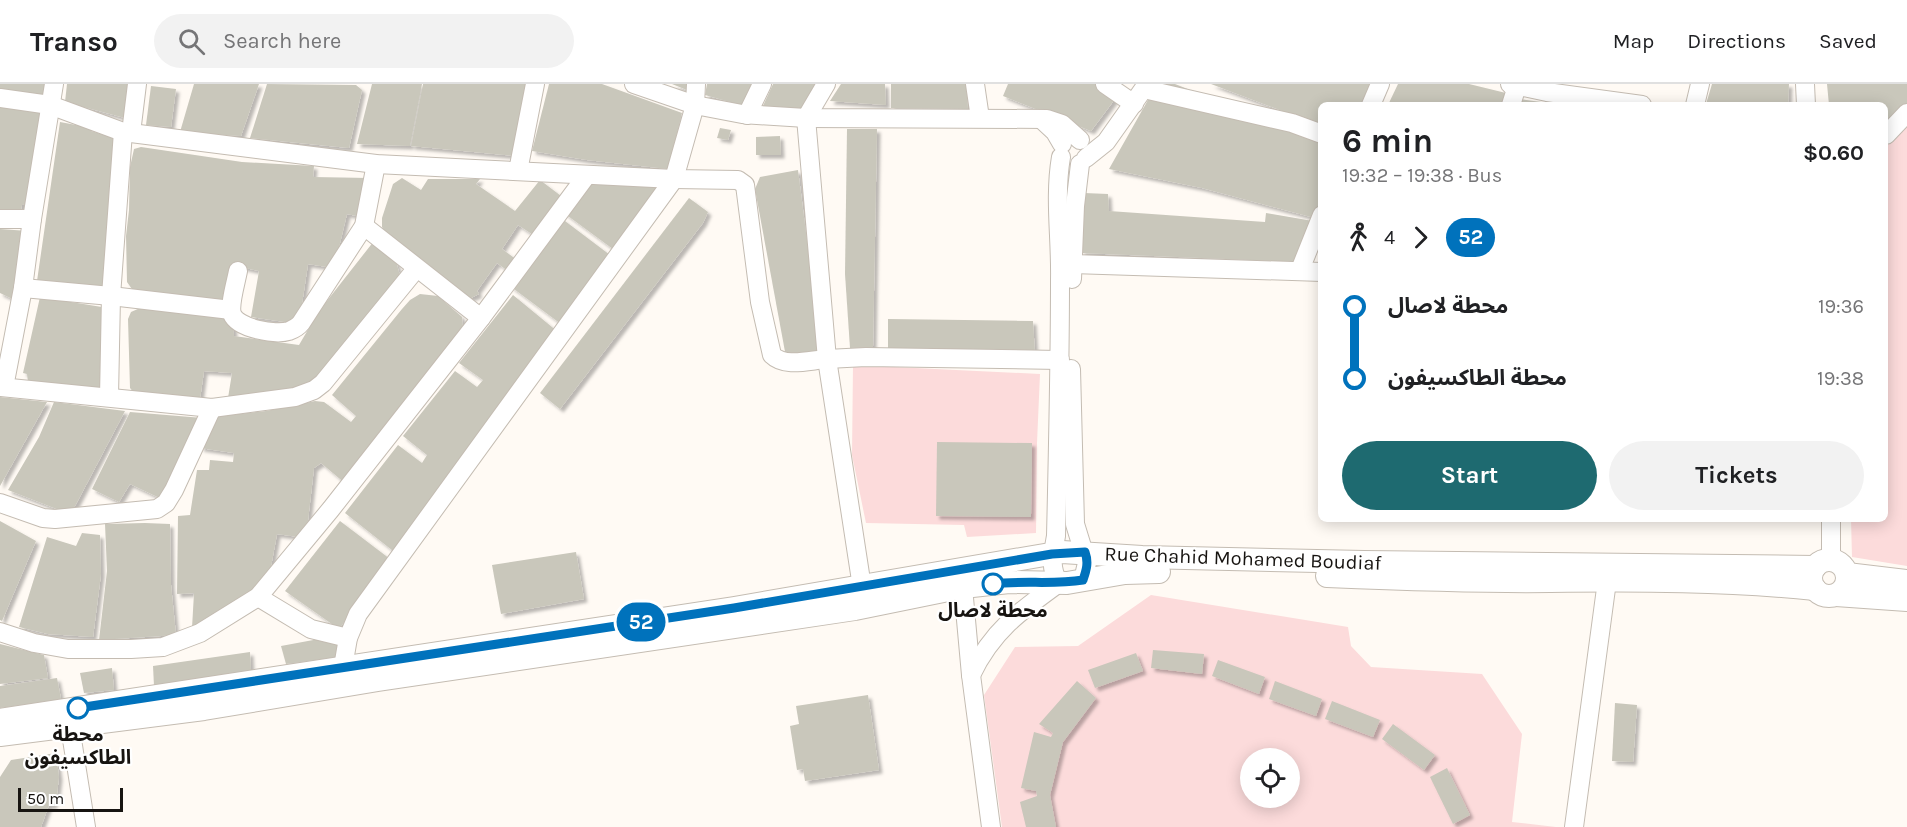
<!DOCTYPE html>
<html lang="en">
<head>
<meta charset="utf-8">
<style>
  :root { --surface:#fff; --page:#f2f2f2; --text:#202124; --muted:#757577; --line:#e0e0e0; --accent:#1e6a70 }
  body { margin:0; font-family:Karla,"Noto Sans Arabic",sans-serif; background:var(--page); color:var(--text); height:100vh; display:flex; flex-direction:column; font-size:22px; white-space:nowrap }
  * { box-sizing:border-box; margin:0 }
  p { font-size:20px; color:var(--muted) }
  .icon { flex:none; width:33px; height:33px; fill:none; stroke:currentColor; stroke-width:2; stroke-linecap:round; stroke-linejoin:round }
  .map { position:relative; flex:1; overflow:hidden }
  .side { position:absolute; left:1318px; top:18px; width:570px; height:420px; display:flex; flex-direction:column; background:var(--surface); border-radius:9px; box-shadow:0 3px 15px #0003 }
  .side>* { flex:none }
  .badge { padding:0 12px; border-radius:20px; font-size:21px; line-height:39px }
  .tools { position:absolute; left:1240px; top:664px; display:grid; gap:12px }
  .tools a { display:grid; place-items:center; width:60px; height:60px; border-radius:50%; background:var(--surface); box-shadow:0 3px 15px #0003; font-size:30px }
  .scale { position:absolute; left:18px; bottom:15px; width:105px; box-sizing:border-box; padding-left:6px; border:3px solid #171411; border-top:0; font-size:16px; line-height:21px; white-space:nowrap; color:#171411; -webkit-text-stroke:4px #fff; paint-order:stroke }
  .map>.badge { position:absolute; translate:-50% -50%; box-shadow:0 0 0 3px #fff }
  .legs { display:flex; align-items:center; gap:9px; height:66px; padding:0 24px; font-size:20px }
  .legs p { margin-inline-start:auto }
  .overview { display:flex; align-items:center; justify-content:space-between; height:102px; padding:0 24px }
  h1 { font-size:33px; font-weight:700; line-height:45px }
  .cta { display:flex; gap:12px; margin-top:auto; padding:12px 24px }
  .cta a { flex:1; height:69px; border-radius:36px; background:var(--accent); color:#fff; font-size:24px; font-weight:700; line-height:69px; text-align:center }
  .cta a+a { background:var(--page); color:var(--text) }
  ul { padding:0 24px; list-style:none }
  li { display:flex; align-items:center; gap:21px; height:72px; font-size:22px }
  li i { display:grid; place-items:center; width:9px; height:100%; margin:0 8px; background:currentColor }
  li i::after { content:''; width:15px; height:15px; margin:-8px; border:4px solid; border-radius:50%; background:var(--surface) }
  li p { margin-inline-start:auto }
  li:first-child i { background:linear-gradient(#0000 50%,currentColor 0) }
  li:last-child i { background:linear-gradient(currentColor 50%,#0000 0) }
  header { display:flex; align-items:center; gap:36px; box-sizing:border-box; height:84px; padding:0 30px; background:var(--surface); border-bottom:2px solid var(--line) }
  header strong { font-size:28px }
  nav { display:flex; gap:33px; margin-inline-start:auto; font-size:21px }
  .search { width:420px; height:54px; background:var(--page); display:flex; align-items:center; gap:15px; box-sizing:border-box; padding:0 21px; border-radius:33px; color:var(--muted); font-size:22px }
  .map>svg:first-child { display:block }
  .green { fill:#fcdbdb; fill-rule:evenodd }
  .building { fill:#c9c7bb; filter:url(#shadow) }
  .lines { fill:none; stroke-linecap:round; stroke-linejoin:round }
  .minor-casing { stroke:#c4bcb2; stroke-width:20 }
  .major-casing { stroke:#c4bcb2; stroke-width:24 }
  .minor { stroke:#fff; stroke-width:18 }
  .major { stroke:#fff; stroke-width:22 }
  .line-1-casing { stroke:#fff; stroke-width:14 }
  .line-1 { stroke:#0072bc; stroke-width:9 }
  .stop-1-dot { fill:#fff; stroke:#0072bc; stroke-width:3 }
  .labels { text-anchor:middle; stroke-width:4.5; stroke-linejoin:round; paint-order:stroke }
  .street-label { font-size:20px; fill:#171411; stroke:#fff }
  .stop-label { font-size:20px; font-weight:bold; fill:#171411; stroke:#fff }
</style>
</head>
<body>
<header>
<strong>Transo</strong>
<div class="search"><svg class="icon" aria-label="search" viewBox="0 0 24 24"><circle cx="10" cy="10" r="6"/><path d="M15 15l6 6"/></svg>Search here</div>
<nav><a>Map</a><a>Directions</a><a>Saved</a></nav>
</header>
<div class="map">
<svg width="1907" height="743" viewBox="0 0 1907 743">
  <defs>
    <filter id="shadow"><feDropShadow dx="3.5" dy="3.5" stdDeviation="1.5" flood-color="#0004"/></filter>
  </defs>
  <rect width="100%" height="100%" fill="#fffaf4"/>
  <g class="green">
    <polygon points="1907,41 1907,482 1852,473 1851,435 1886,435 1886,63"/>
    <polygon points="853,281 1040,290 1037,359 1036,449 967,453 964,441 866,439 852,371"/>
    <path d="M1151,511L1348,543L1351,562L1371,583L1482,590L1522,650L1512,738L1556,743H1002L984,611L1015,563L1078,562ZM1251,675H1290V714H1251Z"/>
  </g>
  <g class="building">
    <polygon points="0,0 49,0 47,13 0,7"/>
    <polygon points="67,0 134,0 129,35 65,18"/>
    <polygon points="194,0 259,0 241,52 180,48"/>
    <polygon points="267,0 356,1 362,6 349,64 250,54"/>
    <polygon points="372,0 422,0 410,62 357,60"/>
    <polygon points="423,0 529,0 516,72 411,62"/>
    <polygon points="549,0 602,0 682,29 668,85 587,76 532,67"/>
    <polygon points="672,0 688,0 687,6"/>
    <polygon points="707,0 755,0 745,22 705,11"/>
    <polygon points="773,0 817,0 801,25 762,24"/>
    <polygon points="841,0 885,0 886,21 830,17"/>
    <polygon points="891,0 966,0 968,25 891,24"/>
    <polygon points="1008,0 1101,0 1118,11 1091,47 1003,12"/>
    <polygon points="1157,0 1175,0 1322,58 1322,117 1315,134 1202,104 1109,85"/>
    <polygon points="1211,0 1372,0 1363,21 1322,21 1322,42"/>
    <polygon points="1398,0 1469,0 1510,10 1507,21 1388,21"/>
    <polygon points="1712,0 1789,0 1788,21 1706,20"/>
    <polygon points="1827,0 1907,0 1907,23 1886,46 1886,21 1829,21"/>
    <polygon points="151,2 176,5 171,43 146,41"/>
    <polygon points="1519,15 1556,20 1556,21 1517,21"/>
    <polygon points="0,21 48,28 32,120 22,121 21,125 16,127 0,125"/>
    <polygon points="60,38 92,44 91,47 121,56 108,200 101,204 37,197"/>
    <polygon points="720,44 731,46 728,56 717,54"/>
    <polygon points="847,45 877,45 873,263 850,264 845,190"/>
    <polygon points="780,52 781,71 756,71 756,53"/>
    <polygon points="141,63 242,78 314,82 313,93 369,94 362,133 347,130 334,184 308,180 299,240 251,233 259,187 236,182 231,218 132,205 127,198 126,152 129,126 130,83 134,65"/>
    <polygon points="798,86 821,267 786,273 755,105 760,93"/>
    <polygon points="402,94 421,106 428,95 480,95 476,100 515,127 540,96 565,115 535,152 518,141 502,165 517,176 508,187 497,179 477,207 479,210 471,214 467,213 387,151 382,143 382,134 393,100"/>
    <polygon points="586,99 657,101 665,106 617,168 564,129"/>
    <polygon points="1084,109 1108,110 1109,127 1265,138 1266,129 1313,137 1299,178 1081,169"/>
    <polygon points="689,114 708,128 703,139 560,325 540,309"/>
    <polygon points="561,134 614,174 561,240 510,202"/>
    <polygon points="0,145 28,147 17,217 0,209"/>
    <polygon points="374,157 396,177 401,196 318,302 228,314 232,289 204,287 200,315 136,311 130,304 128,235 131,228 140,224 233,235 234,252 299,261 319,227"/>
    <polygon points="420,210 438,212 462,233 463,244 346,400 321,379 314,384 306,454 277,450 268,499 192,544 194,509 177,510 178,432 190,431 197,386 209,386 210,376 233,378 234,369 200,364 210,333 266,327 315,317 324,318 351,338 356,332 332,311 402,225 410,216"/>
    <polygon points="513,211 558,248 397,470 345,429 398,361 422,379 427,371 403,352 455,287 477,303 483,296 459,279"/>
    <polygon points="40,213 108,224 105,305 28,298 27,290 23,289"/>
    <polygon points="888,235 1033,237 1035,270 888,266"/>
    <polygon points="0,313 47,318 0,402"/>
    <polygon points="54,318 125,327 74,424 67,429 8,406 39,353"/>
    <polygon points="130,328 203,334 162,415 130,400 119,418 92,405"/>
    <polygon points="937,358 1032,359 1031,433 936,432"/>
    <polygon points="0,437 36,457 2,537 0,536"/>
    <polygon points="340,437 390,475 339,545 285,507"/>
    <polygon points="145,439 170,440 171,501 176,551 99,556 107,487 105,440"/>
    <polygon points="82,449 100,451 101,490 93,553 48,550 19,543 47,453 76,462"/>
    <polygon points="576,468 584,515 501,530 492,481"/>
    <polygon points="324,554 342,556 344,572 286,580 281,562"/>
    <polygon points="0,560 44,571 48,594 0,600"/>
    <polygon points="1153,566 1204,570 1202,590 1151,584"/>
    <polygon points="250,568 251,586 154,602 153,582"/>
    <polygon points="1136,569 1143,587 1095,604 1088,586"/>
    <polygon points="1218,576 1265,593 1259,610 1212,592"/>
    <polygon points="112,584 114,606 84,609 80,589"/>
    <polygon points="57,594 61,615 0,624 0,602"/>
    <polygon points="1077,597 1096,614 1063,658 1050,711 1056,743 1026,743 1020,718 1037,712 1036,707 1021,704 1034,648 1051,653 1053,649 1039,640"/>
    <polygon points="1275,597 1322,615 1316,632 1269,615"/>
    <polygon points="868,611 879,686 805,697 803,685 797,686 790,642 799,640 796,622"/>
    <polygon points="1332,617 1380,636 1373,653 1325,635"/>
    <polygon points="1615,619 1637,621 1633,678 1612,677"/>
    <polygon points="1393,640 1435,671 1424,686 1382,655"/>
    <polygon points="56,669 59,693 57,710 53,722 49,721 41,743 0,743 0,693 11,676"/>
    <polygon points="1447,684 1470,731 1453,740 1430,693"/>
  </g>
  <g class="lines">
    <g class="minor-casing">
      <g id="minor">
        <polyline points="634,0 695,21 742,30 806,34 1047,35 1062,40 1080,56"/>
        <polyline points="975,0 980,34"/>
        <polyline points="1105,0 1134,20"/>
        <polyline points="1510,0 1547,8 1642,21"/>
        <polyline points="1805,0 1806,21"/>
        <polyline points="1144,5 1292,39 1322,50"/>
        <path d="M0,14L50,21L123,48L376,80L674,95L738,96L745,101L760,218L772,271C785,284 810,276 827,275L806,34L826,0"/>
        <polyline points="1371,21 1380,0"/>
        <polyline points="1511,21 1517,2"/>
        <polyline points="1695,21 1700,0"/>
        <polyline points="747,31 762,0"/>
        <polyline points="1041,35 1055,48 1062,60"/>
        <polyline points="131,49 137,0"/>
        <polyline points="1886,51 1907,29"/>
        <polyline points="1086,74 1106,58 1147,0"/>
        <polyline points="518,87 535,0"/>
        <polyline points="0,135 32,135"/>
        <polyline points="364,142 481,234"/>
        <polyline points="1072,180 1322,188"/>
        <polyline points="1300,186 1322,131"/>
        <path d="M238,187C236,198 229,221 232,230C238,245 276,251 289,247C294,245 298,243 301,239L364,142L376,80"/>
        <polyline points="1072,195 1075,122 1080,80"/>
        <polyline points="23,204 111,212 231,226"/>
        <polyline points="1071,285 1075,440 1087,479 1083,496"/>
        <polyline points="0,303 212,324 295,313 314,306 323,299 416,185"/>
        <polyline points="4,303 23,204 32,135 54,0"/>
        <polyline points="109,313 111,212 123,48"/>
        <polyline points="0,419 43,434 55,435 157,425 166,419 174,406 212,324"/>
        <polyline points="1831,435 1831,476"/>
        <polyline points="862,503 827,275 866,273 1060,276"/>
        <polyline points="963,503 971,591 991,743"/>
        <polyline points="258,513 311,545 348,554"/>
        <polyline points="0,548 34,559 68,565 131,565 163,563 200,549 258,513 331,425 481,234 587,91"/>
        <polyline points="343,583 348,554 358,530 674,95 695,21 696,0"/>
        <path d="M971,591C992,547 1020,527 1059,499C1049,484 1053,469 1056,452C1058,367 1060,282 1060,196C1061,155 1054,114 1061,73"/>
        <polyline points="70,643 86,743"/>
        <polyline points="1574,743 1607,497"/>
      </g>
    </g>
    <g class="major-casing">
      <g id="major">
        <circle cx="1829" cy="494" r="18"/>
        <polyline points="1847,490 1907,497"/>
        <path d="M1327,492C1401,495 1476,498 1550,497C1638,496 1727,496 1815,505"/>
        <polyline points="1836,511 1907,516"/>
        <polyline points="0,636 734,524 1062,468 1142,473 1364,478 1815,483"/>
        <polyline points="0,651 204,625 378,596 855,525 963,503 1009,498 1067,499 1125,489 1159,488"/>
      </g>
    </g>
    <use href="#minor" class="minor"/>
    <use href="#major" class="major"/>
  </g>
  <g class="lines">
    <g class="line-1-casing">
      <path id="line-1" d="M78,624L734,524L1052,470L1085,468C1089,479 1086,487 1083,496C1053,501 1023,496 993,500"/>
    </g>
    <use href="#line-1" class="line-1"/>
  </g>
  <g class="stop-1-dot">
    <circle cx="993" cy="500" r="10"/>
    <circle cx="78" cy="624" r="10"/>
  </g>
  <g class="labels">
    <g class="street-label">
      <text transform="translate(1243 474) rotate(2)" y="7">Rue Chahid Mohamed Boudiaf</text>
    </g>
    <g class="stop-label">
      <text x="993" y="533">محطة لاصال</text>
      <text x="78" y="657">محطة<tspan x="78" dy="23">الطاكسيفون</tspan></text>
    </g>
  </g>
</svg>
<div class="tools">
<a><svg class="icon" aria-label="locate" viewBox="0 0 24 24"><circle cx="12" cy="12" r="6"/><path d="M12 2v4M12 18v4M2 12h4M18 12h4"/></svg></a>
</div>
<div class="scale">50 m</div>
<b class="badge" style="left:641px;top:538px;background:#0072bc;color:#fff">52</b>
<section class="side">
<div class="overview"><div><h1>6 min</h1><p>19:32 – 19:38 · Bus</p></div><b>$0.60</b></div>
<div class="legs"><svg class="icon" aria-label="walk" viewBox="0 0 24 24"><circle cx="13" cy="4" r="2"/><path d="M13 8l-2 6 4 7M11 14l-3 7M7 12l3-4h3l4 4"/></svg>4<svg class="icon" aria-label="forward" viewBox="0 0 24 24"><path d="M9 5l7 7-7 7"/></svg><b class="badge" style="background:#0072bc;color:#fff">52</b></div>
<ul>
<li><i style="color:#0072bc"></i><b>محطة لاصال</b><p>19:36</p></li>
<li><i style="color:#0072bc"></i><b>محطة الطاكسيفون</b><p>19:38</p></li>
</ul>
<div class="cta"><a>Start</a><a>Tickets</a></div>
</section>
</div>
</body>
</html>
